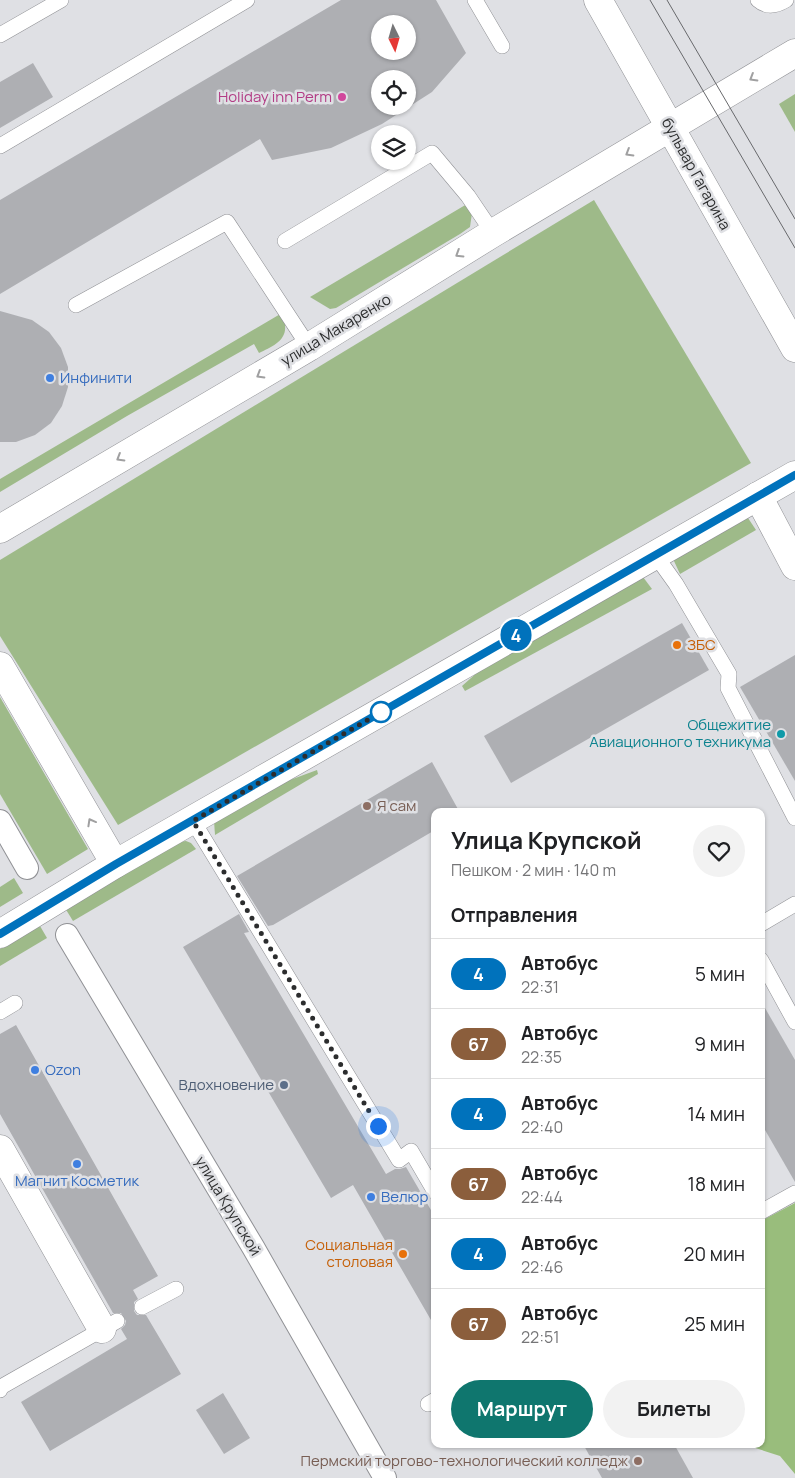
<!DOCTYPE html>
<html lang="ru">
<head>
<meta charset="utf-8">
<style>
  :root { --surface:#fff; --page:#f2f2f2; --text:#202124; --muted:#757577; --line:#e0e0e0; --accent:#0f766e }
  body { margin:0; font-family:Manrope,sans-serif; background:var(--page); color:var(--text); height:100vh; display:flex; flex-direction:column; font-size:19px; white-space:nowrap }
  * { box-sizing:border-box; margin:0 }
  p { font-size:16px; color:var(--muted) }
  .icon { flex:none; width:28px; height:28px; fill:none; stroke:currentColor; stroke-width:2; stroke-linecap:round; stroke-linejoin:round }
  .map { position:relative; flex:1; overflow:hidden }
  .details { position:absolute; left:431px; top:808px; width:334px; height:640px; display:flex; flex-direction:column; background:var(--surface); border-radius:10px; box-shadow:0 1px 4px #0004 }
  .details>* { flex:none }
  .badge { padding:0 10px; border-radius:16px; font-size:18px; line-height:32px }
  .needle { width:32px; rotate:175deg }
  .fabs { position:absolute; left:371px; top:15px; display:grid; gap:10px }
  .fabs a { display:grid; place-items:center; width:45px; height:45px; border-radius:50%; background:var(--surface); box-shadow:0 1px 4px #0004; font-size:25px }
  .you { position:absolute; width:25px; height:25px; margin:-12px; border:4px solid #fff; border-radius:50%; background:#1a73e8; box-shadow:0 0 0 8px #1a73e833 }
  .map>.badge { position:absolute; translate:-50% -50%; box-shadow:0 0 0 2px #fff }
  h2 { padding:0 20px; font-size:19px; line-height:45px }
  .round { display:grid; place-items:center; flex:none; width:52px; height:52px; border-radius:26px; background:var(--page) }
  .headline { display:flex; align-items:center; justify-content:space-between; height:85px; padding:0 20px }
  h1 { font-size:24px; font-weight:700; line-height:38px }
  .cta { display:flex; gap:10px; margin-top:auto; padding:10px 20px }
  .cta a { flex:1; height:58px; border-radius:30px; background:var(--accent); color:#fff; font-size:20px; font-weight:700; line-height:58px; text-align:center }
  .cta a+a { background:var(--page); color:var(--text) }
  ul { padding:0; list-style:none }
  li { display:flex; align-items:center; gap:15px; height:70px; padding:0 20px; border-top:1px solid var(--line) }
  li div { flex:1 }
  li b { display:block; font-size:19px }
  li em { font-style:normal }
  li .badge { min-width:55px; font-weight:700; text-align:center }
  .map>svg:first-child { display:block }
  .green { fill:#9eba89 }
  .forest { fill:#99bd7c }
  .building { fill:#aeafb3; fill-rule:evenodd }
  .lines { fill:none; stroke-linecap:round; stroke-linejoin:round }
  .service-casing { stroke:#909195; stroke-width:16 }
  .pedestrian-casing { stroke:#909195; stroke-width:24 }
  .minor-casing { stroke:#909195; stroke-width:29 }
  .secondary-casing { stroke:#909195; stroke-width:29 }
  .primary-casing { stroke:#909195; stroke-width:29 }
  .service { stroke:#fff; stroke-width:15 }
  .pedestrian { stroke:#fff; stroke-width:22 }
  .minor { stroke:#fff; stroke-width:28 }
  .secondary { stroke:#fff; stroke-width:28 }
  .primary { stroke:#fff; stroke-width:28 }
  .tram { stroke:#68696c; stroke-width:1 }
  .oneway { stroke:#a0a0a1 }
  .line-casing { stroke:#fff; stroke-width:11 }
  .line { stroke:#0072bc; stroke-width:8 }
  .walk { stroke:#2c2d2e; stroke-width:5; stroke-dasharray:0 9 }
  .hotel-dot { fill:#d1479c; stroke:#dfe0e4; stroke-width:2 }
  .shop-dot { fill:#3f7fe0; stroke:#dfe0e4; stroke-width:2 }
  .food-dot { fill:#e8710a; stroke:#dfe0e4; stroke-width:2 }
  .stop-dot { fill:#fff; stroke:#0072bc; stroke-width:2.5 }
  .culture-dot { fill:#0f9aa8; stroke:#dfe0e4; stroke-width:2 }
  .education-dot { fill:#8d6e63; stroke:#dfe0e4; stroke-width:2 }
  .service-dot { fill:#5c6f8a; stroke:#dfe0e4; stroke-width:2 }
  .labels { text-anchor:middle; stroke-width:5; stroke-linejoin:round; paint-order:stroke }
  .hotel-label { font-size:15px; fill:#b23c85; stroke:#dfe0e4; text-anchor:end }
  .street-label { font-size:15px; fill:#2c2d2e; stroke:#dfe0e4 }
  .shop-label { font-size:15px; fill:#366cbe; stroke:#dfe0e4; text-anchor:start }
  .food-label { font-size:15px; fill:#c56008; stroke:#dfe0e4; text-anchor:start }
  .culture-label { font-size:15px; fill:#0d838f; stroke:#dfe0e4; text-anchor:end }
  .education-label { font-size:15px; fill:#785e54; stroke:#dfe0e4; text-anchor:start }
  .service-label { font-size:15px; fill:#4e5e75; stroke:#dfe0e4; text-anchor:end }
</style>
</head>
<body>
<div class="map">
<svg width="795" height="1478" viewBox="0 0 795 1478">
  <rect width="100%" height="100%" fill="#dfe0e4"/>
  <g class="green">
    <polygon points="795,94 795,132 779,104"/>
    <polygon points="594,200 751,463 118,825 0,636 0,560"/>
    <polygon points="467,204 472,213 470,227 460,234 336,308 330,309 310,297"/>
    <path d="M282,313C285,317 285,320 285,325C287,341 271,347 259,353L254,344L127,416L0,492V479Z"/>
    <polygon points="748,518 756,530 680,574 674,561 678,550 741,519"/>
    <polygon points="643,577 652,589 465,691 462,686 508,645"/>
    <polygon points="0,697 88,849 47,874 0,794"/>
    <polygon points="317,770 318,774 215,835 214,821 263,790"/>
    <polygon points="186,841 191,843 196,849 73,921 65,908 178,842"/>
    <polygon points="14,878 23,893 0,907 0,887"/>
    <polygon points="40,926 47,938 0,966 0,949"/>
  </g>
  <polygon class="forest" points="795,1203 795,1474 780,1456 743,1444 761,1444 761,1221"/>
  <g class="building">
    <path d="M341,0H436L466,53L432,92L382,124L331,148L272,160L260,139L0,294V200ZM380,24H408V51H380ZM380,79H408V106H380Z"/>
    <polygon points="33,63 53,97 0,128 0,82"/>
    <polygon points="0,311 32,320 49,332 61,348 68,367 68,387 62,406 51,423 35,435 16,442 0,442"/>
    <polygon points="682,623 709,670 511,783 484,736"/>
    <polygon points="795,655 795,781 740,687"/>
    <polygon points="432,762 459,811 435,811 435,830 273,925 268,926 237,876"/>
    <polygon points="239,914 249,932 244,933 386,1174 395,1169 400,1169 406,1167 435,1217 435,1327 353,1185 331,1198 183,947"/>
    <polygon points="761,1001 795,1060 795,1182 761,1123"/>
    <polygon points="16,1025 158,1276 133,1290 138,1299 134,1302 134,1311 137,1315 146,1315 181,1374 50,1451 21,1402 127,1339 121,1329 125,1325 126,1321 121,1313 113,1313 0,1114 0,1034"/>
    <polygon points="223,1393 250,1438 224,1454 196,1410"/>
    <polygon points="583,1444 674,1444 693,1478 602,1478"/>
  </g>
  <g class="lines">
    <g class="service-casing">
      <g id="service">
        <polyline points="475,0 502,46"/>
        <path d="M758,0C767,8 776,6 786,0"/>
        <polyline points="0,35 61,0"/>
        <polyline points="0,146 247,0"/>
        <polyline points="285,241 432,153 468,196 493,233"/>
        <polyline points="76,305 227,222 309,347"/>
        <polyline points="656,556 676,584 729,674 728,688 795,818"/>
        <polyline points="193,821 399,1160 411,1151 435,1192"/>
        <polyline points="761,924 795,904"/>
        <polyline points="761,960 795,1022"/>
        <polyline points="0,1012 15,1003"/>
        <polyline points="761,1212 795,1193"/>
        <polyline points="142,1307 176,1289"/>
        <polyline points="0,1390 1,1387 117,1321"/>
        <polyline points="428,1404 435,1400"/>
      </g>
    </g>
    <g class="pedestrian-casing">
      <g id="pedestrian">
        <polyline points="0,821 27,868"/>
        <polyline points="67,935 253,1247 385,1478"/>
      </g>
    </g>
    <g class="minor-casing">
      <g id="minor">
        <polyline points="758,496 795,566"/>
        <polyline points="0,1149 102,1329"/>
      </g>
    </g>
    <g class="secondary-casing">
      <g id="secondary">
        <polyline points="0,529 309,347 493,233 795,53"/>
        <polyline points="0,666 115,864"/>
        <polyline points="0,934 115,864 795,475"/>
      </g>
    </g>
    <g class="primary-casing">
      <polyline id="primary" points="598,0 795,348"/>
    </g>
    <use href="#service" class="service"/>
    <use href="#pedestrian" class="pedestrian"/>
    <use href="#minor" class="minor"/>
    <use href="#secondary" class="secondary"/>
    <use href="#primary" class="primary"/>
    <g class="tram">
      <polyline points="650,0 795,248"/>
      <polyline points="667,0 795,219"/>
    </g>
  </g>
  <defs><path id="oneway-chevron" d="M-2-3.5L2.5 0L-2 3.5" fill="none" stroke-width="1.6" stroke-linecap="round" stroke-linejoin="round" transform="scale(1.25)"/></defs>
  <g class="oneway">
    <use href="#oneway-chevron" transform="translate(753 78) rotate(149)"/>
    <use href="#oneway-chevron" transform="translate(629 153) rotate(149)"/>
    <use href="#oneway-chevron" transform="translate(459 254) rotate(148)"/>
    <use href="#oneway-chevron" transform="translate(260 375) rotate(149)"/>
    <use href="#oneway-chevron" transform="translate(120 458) rotate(149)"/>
    <use href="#oneway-chevron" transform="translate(91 822) rotate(-119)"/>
  </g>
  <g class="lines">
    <g class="line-casing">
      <polyline id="line" points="0,934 116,864 795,475"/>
    </g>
    <use href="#line" class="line"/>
    <polyline class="walk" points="378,1126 193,821 383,711 381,712"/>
  </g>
  <circle class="hotel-dot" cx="342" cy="97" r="5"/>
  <g class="shop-dot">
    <circle cx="50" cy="378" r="5"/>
    <circle cx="35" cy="1070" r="5"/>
    <circle cx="77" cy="1164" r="5"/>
    <circle cx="371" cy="1197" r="5"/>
  </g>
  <g class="food-dot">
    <circle cx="677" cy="645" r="5"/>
    <circle cx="403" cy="1254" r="5"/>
  </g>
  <circle class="stop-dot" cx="381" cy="712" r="10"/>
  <circle class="culture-dot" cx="781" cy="734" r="5"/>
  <g class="education-dot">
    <circle cx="367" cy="806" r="5"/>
    <circle cx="638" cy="1461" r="5"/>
  </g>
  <circle class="service-dot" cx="284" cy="1085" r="5"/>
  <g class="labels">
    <g class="hotel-label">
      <text x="332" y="102">Holiday inn Perm</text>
    </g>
    <g class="street-label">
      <text transform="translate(696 174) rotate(61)" y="5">бульвар Гагарина</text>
      <text transform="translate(336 330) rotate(-31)" y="5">улица Макаренко</text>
      <text transform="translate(228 1206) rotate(59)" y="5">улица Крупской</text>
    </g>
    <g class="shop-label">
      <text x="60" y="383">Инфинити</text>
      <text x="45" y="1075">Ozon</text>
      <text x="77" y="1186" text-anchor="middle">Магнит Косметик</text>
      <text x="381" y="1202">Велюр</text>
    </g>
    <g class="food-label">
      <text x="687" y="650">ЗБС</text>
      <text x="393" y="1250" text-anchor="end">Социальная<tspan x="393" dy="17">столовая</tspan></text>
    </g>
    <g class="culture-label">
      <text x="771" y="730">Общежитие<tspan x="771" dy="17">Авиационного техникума</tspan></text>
    </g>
    <g class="education-label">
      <text x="377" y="811">Я сам</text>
      <text x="628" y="1466" text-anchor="end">Пермский торгово-технологический колледж</text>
    </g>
    <g class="service-label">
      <text x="274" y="1090">Вдохновение</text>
    </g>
  </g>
</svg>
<div class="fabs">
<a><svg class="needle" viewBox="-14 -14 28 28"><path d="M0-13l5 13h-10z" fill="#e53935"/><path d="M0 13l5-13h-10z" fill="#757577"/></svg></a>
<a><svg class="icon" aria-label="locate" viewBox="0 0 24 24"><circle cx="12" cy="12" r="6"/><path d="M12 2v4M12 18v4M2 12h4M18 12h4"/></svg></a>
<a><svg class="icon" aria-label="layers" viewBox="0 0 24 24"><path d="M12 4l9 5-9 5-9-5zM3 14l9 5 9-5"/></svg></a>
</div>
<div class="you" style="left:378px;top:1126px"></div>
<b class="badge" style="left:516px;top:635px;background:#0072bc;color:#fff">4</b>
<section class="details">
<div class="headline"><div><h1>Улица Крупской</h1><p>Пешком · 2 мин · 140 m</p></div><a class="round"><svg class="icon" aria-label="heart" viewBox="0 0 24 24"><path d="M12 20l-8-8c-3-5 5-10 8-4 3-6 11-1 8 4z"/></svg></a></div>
<h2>Отправления</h2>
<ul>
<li><span class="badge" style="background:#0072bc;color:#fff">4</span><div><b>Автобус</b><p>22:31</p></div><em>5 мин</em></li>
<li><span class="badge" style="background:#8b5e3c;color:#fff">67</span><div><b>Автобус</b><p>22:35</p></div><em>9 мин</em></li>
<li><span class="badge" style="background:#0072bc;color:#fff">4</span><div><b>Автобус</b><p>22:40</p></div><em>14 мин</em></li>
<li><span class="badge" style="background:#8b5e3c;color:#fff">67</span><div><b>Автобус</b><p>22:44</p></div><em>18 мин</em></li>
<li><span class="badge" style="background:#0072bc;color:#fff">4</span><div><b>Автобус</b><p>22:46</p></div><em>20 мин</em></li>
<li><span class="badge" style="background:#8b5e3c;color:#fff">67</span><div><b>Автобус</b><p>22:51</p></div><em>25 мин</em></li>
</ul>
<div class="cta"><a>Маршрут</a><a>Билеты</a></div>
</section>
</div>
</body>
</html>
